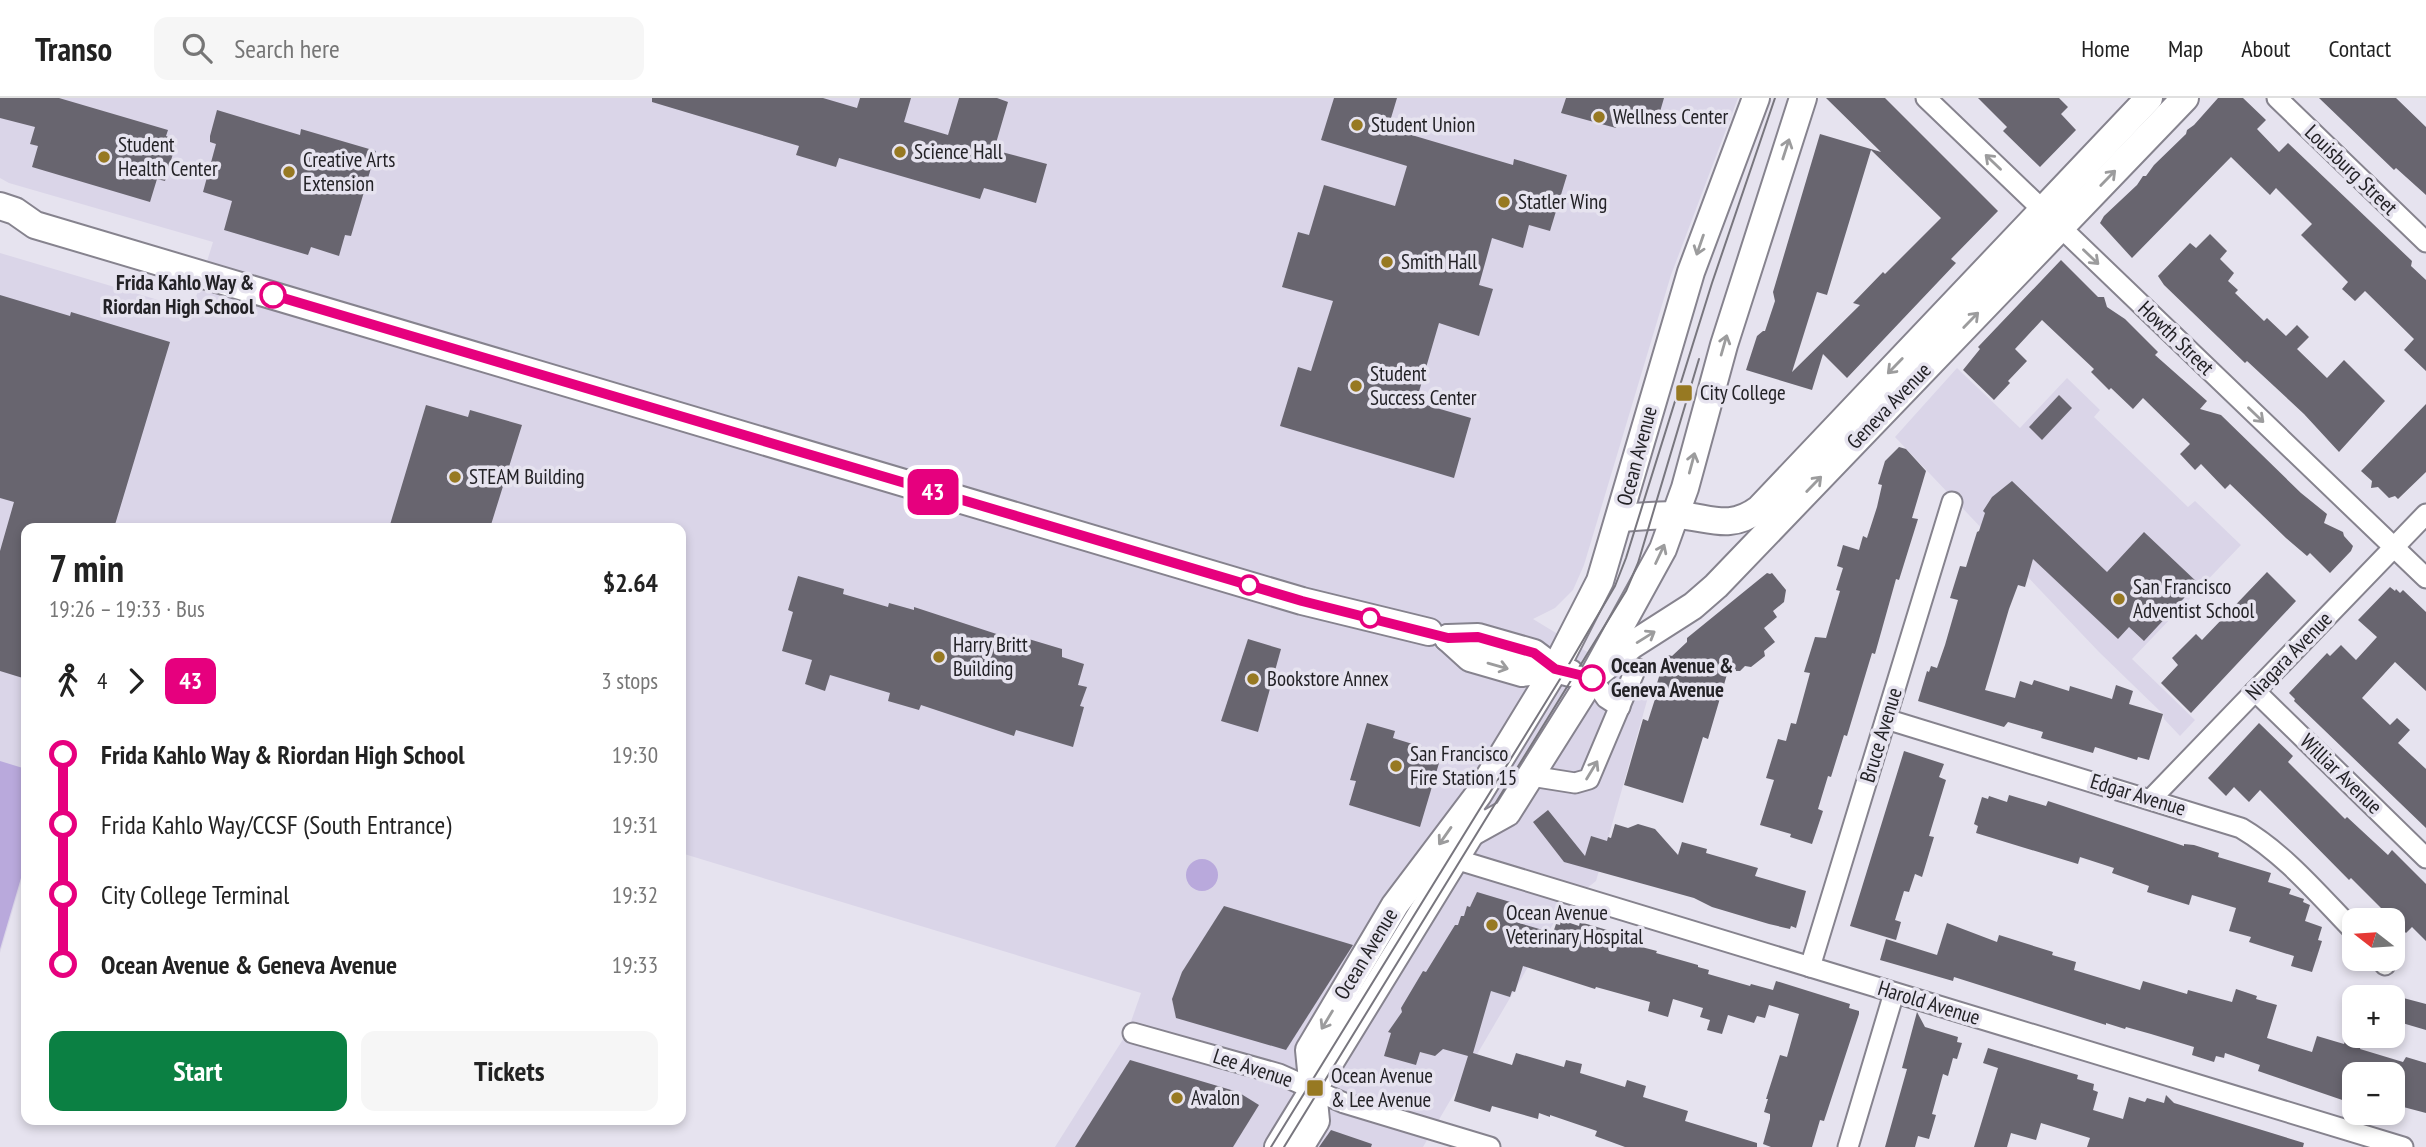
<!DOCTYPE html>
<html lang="en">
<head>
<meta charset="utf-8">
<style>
  :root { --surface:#fff; --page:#f6f6f6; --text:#222; --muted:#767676; --line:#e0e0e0; --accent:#0b8043 }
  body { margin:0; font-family:"PT Sans Narrow",sans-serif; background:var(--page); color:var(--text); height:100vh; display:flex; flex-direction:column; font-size:26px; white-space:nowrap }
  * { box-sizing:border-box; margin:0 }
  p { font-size:23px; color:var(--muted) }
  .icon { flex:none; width:38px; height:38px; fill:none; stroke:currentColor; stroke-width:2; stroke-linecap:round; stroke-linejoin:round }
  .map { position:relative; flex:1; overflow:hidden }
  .details { position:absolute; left:21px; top:425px; width:665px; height:602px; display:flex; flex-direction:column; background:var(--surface); border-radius:14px; box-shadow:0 4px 10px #0003 }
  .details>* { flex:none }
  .badge { padding:0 14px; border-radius:10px; font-size:24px; line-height:46px }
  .needle { width:46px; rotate:287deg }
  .tools { position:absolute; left:2342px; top:810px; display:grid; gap:14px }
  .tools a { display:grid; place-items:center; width:63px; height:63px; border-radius:14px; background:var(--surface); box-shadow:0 4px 10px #0003; font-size:35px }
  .map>.badge { position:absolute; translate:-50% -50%; box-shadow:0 0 0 4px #fff }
  .legs { display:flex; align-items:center; gap:10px; height:77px; padding:0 28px; font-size:23px }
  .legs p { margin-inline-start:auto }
  .overview { display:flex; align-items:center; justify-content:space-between; height:119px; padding:0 28px }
  h1 { font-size:38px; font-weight:600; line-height:52px }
  .primary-button { display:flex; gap:14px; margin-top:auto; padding:14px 28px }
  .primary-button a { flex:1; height:80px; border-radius:14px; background:var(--accent); color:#fff; font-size:28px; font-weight:600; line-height:80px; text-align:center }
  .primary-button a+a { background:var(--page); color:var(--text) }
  ul { padding:0 28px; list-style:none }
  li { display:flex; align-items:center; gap:24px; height:70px; font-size:26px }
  li i { display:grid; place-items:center; width:10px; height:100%; margin:0 9px; background:currentColor }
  li i::after { content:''; width:18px; height:18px; margin:-9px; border:5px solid; border-radius:50%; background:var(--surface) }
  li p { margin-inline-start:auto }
  li:first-child i { background:linear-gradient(#0000 50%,currentColor 0) }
  li:last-child i { background:linear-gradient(currentColor 50%,#0000 0) }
  header { display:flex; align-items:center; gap:42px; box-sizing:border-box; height:98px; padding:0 35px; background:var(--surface); border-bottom:2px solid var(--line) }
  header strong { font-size:33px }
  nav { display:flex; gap:38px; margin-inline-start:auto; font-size:24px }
  .search { width:490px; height:63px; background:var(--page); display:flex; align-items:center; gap:18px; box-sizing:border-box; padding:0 24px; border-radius:14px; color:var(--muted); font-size:26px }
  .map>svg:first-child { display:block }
  .built { fill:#dad5e8 }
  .green { fill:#b9a9dc }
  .building { fill:#68656f; fill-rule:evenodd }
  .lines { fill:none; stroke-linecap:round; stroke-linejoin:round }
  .street-casing { stroke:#86838e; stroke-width:23 }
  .secondary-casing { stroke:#86838e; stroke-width:30 }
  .street { stroke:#fff; stroke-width:19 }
  .secondary { stroke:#fff; stroke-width:26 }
  .tram { stroke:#78767e; stroke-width:2 }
  .oneway { stroke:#9c9c9d }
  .line-1-casing { stroke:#fff; stroke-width:16 }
  .line-1 { stroke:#e6007e; stroke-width:10 }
  .poi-dot { fill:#977922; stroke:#e6e3ef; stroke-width:2.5 }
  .stop-1-dot { fill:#fff; stroke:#e6007e; stroke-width:3.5 }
  .labels { text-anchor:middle; stroke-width:7; stroke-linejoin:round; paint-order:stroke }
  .poi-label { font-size:21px; fill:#232226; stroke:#e6e3ef; text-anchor:start }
  .street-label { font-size:21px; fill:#232226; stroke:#e6e3ef }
  .stop-label { font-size:21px; font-weight:bold; fill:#232226; stroke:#e6e3ef; text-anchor:end }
</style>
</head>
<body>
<header>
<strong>Transo</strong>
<div class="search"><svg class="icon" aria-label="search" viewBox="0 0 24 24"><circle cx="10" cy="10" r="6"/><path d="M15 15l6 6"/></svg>Search here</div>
<nav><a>Home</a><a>Map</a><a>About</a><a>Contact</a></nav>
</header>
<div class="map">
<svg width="2426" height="1049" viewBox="0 0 2426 1049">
  <rect width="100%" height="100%" fill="#e6e3ef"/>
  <g class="built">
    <polygon points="0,0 1738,0 1671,177 1584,467 1573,492 1555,510 1533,521 1650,592 1596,783 1563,809 1423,1049 1055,1049 1127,935 1141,895 681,755 681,430 26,430 26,767 0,855 0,155 192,212 213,144 9,85 0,80"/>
    <polygon points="1957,270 2020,330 2067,280 2100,312 2094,319 2188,409 2195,403 2241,447 2132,561 2195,622 2180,638 2164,621 2163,616 2099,554 1895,339"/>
  </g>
  <g class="green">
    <polygon points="0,663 26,671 26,763 0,851"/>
    <circle cx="1202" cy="777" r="16"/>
  </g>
  <g class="building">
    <polygon points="0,0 59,0 168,32 166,38 177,42 165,83 157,81 150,104 32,69 38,48 30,46 35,29 0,20"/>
    <polygon points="652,0 823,0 857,10 860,0 911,0 904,24 948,37 959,0 997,0 1008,4 994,52 1047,66 1036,105 984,90 980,101 839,60 836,69 796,57 799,48 652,4"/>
    <polygon points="1334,0 1397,0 1388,30 1513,67 1514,61 1567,77 1550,133 1529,127 1523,150 1492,140 1479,187 1493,191 1479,238 1439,225 1416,304 1471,320 1454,380 1280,328 1298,269 1311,273 1333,203 1282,189 1298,134 1309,137 1324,87 1395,108 1407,68 1321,42"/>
    <polygon points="1566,0 1664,0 1657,24 1621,13 1616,30 1561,15"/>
    <path d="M1826,0H1885L1998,113L1951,161L1956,165L1847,280L1823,256L1812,292L1746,272L1757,238L1763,233H1765L1775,203L1773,194L1820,36L1881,54ZM1871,52L1941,120L1885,176L1883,174L1853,205L1860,207L1792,274L1817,194L1827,197Z"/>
    <polygon points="1978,0 2059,0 2068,9 2061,16 2076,32 2040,69 2003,33 2007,29"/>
    <polygon points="2218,0 2243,0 2266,22 2257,31 2279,54 2288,45 2412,163 2411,168 2426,182 2426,273 2404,252 2414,241 2365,193 2355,203 2342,191 2348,184 2301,137 2312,126 2276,90 2270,97 2231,59 2132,160 2100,125 2104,118 2137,87 2143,78 2146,78 2154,67 2186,36 2187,32 2194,27"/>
    <polygon points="2319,0 2396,0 2426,29 2426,97 2396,70 2394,72"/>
    <polygon points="217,12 300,37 301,31 376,53 351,138 345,137 339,158 311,149 308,157 224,132 232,103 203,94 216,46 210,44 210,38"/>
    <polygon points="2210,136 2227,153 2220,161 2234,175 2228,183 2238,192 2235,195 2264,223 2267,220 2286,238 2297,227 2309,239 2297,251 2327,280 2344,262 2385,303 2339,354 2304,316 2261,276 2247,263 2245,265 2164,187 2158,178 2190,145 2196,150"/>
    <polygon points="2061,162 2098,199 2104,199 2107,209 2125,221 2158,254 2155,257 2207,303 2200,311 2221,317 2301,395 2327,416 2324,425 2343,434 2344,438 2353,448 2351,453 2330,475 2310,455 2307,458 2286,440 2230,386 2225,391 2201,366 2195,372 2180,356 2190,346 2143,300 2133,311 2111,290 2109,292 2091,274 2094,271 2042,222 2015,251 2027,263 2008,283 2010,285 1994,302 1963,272 1980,251 1978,249"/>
    <polygon points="0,197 70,218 71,214 170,244 114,430 26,430 26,581 0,573 0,453 14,404 0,400"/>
    <polygon points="2059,297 2072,310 2042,342 2029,329"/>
    <polygon points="2426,306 2426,374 2398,401 2395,398 2389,400 2378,389 2371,390 2372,383 2361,373"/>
    <polygon points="426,307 468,319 470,312 522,327 490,430 389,430"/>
    <polygon points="1899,349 1906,351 1926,373 1912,420 1918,421 1899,482 1896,481 1875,556 1872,555 1847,638 1844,637 1831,679 1828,678 1818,711 1823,713 1812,746 1790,739 1791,736 1760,727 1774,682 1766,680 1778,641 1786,643 1791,625 1796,626 1810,575 1804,574 1815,539 1826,540 1840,493 1836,492 1843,470 1837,468 1843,447 1859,452 1863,438 1867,440 1877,409 1882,387 1878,386 1885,363"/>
    <polygon points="2012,383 2107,474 2144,434 2198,485 2144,543 2129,529 2118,541 2033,461 2025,489 2018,487 2009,511 1985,592 2015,600 2020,583 2032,587 2034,582 2069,593 2070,588 2112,601 2116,587 2133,593 2129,606 2163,616 2149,662 2138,659 2137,662 2095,649 2093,655 2041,640 2043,634 2008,624 2004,629 1918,603 1927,573 1929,574 1931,568 1937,570 1945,547 1958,502 1950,500 1960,468 1966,469 1977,434 1979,433 1985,415 1983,413 1992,399"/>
    <polygon points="2267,474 2296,503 2191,615 2161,585 2178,567 2172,560 2196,536 2202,542"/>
    <polygon points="1767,475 1770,476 1772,475 1786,492 1784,504 1773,513 1777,519 1764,530 1775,544 1764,553 1765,558 1751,569 1745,568 1740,573 1728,573 1708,641 1703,639 1683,705 1624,687 1643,621 1648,623 1655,601 1653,598 1663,566 1665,566 1668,557 1672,558 1687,544 1687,540"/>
    <polygon points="798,478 844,491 843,496 888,509 889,505 914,512 914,509 1021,544 1022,539 1062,551 1062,559 1084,566 1078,587 1087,589 1080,608 1084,609 1073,649 1016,632 1014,638 921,607 919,612 888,603 890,595 830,577 825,593 805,586 812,562 782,553 793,514 788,512"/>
    <polygon points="2390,489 2395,493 2396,491 2400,495 2403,492 2426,514 2426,593 2395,564 2362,600 2390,627 2397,620 2410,632 2398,645 2426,671 2426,730 2294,603 2295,601 2289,595 2327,555 2330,558 2341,547 2356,562 2377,539 2358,522"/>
    <polygon points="1248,541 1281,551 1258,634 1221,623"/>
    <polygon points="1367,625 1395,633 1393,640 1442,655 1420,729 1349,707 1356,683 1350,682"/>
    <polygon points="2259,625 2293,658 2288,664 2345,721 2347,719 2388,757 2392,752 2426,786 2426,843 2412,829 2406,835 2351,780 2349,782 2260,692 2249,704 2234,689 2226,698 2208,680"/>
    <polygon points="1904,653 1944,666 1939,679 1946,682 1929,738 1934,739 1922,779 1915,776 1909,794 1904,793 1895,822 1901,824 1896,842 1850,828"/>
    <polygon points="2009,697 2046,708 2048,703 2184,748 2184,746 2194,747 2219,755 2218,759 2271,775 2268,784 2291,791 2289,796 2304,801 2303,804 2310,807 2305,823 2322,829 2318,842 2322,843 2312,874 2291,868 2294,858 2249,844 2251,839 2229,833 2236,810 2192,797 2189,807 2147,794 2149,788 2112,775 2114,770 2080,759 2078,766 1976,735 1978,728 1974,726 1982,699 1988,701 1989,698 2007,704"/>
    <polygon points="1548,712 1585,758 1591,738 1607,743 1608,739 1611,740 1615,726 1628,730 1638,726 1655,731 1678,757 1682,744 1707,751 1706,755 1758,770 1755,778 1806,793 1796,830 1791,828 1790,831 1769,826 1712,809 1694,800 1564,764 1533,724"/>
    <polygon points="1477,794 1517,806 1512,823 1553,835 1556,826 1560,827 1561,822 1579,828 1580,824 1624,837 1622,844 1657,853 1656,855 1698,867 1698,869 1709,872 1708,876 1750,888 1751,886 1773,892 1776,883 1850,906 1849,910 1859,913 1859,916 1824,1023 1820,1022 1812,1049 1771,1049 1763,1046 1770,1021 1770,1016 1764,1014 1768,1001 1766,1001 1780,957 1787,959 1799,916 1769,907 1765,920 1757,918 1754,925 1728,917 1722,936 1707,932 1710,922 1700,919 1703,910 1673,901 1668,919 1648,913 1650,904 1596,889 1595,891 1523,868 1515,894 1512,893 1510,899 1491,893 1473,955 1512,967 1516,955 1564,969 1566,962 1582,966 1580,975 1625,989 1627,982 1646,988 1643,999 1688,1013 1685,1023 1757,1045 1757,1049 1625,1049 1595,1038 1597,1033 1550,1017 1550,1019 1539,1015 1538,1021 1492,1008 1490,1014 1454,1003 1468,958 1443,951 1435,958 1420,954 1416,967 1384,958 1391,935 1388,934 1402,914 1401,910 1423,873 1426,874 1455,827 1458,827 1461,818 1464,818 1467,808 1470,809"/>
    <polygon points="1224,808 1353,847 1286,952 1176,920 1172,901 1182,874"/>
    <polygon points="1947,825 1997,844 1999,837 2053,854 2052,857 2076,864 2074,872 2140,892 2143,883 2187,896 2188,892 2232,904 2236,891 2257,898 2256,901 2277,907 2267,940 2312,954 2317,938 2344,946 2347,938 2364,938 2360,951 2403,964 2406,959 2426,965 2426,1015 2392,1006 2392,976 2354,976 2354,1006 2258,973 2260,967 2225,955 2224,960 2216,958 2214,964 2192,957 2194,949 2151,936 2126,929 2125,931 2106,925 2106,927 1954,879 1953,883 1880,862 1886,841 1937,857"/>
    <polygon points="2392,897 2426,906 2426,932 2392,922"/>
    <polygon points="1917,914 1925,929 1958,939 1957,944 1962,945 1957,961 1953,960 1948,978 1943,976 1932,1016 1936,1017 1929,1041 1918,1038 1915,1049 1885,1049 1907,971 1902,970"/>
    <polygon points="1988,950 2078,977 2077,981 2094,986 2093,992 2098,994 2093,1012 2123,1021 2129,999 2145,1004 2147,1000 2164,1005 2166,997 2174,1005 2304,1045 2303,1049 2087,1049 2090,1040 2041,1025 2036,1042 2011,1035 2007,1049 1974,1049 1998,970 1983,965"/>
    <polygon points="1130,962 1238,994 1259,1007 1233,1049 1075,1049"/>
    <polygon points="1331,1032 1372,1046 1371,1049 1319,1049"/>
  </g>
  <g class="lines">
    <g class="street-casing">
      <g id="street">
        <polyline points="1926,0 2426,480"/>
        <polyline points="2277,0 2426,144"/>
        <polyline points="1592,580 1606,600 1620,609"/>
        <polyline points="2255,593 2426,760"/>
        <path d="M1886,621L2241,730C2285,756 2318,796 2354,833"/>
        <polyline points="1531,678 1575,685 1589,681 1636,570"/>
        <polyline points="2151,701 2426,416"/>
        <polyline points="1455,761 2403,1049"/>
        <polyline points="2380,861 2385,867"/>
        <polyline points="1810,869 1952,404"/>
        <polyline points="1133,935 1279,976 1344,1005 1490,1049"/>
        <polyline points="1848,1049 1894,895"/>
      </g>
    </g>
    <g class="secondary-casing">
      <g id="secondary">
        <polyline points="0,108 15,113 35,127 1302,503 1429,534"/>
        <path d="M1620,420C1638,419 1656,417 1675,417C1708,418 1728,434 1759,411L2149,0"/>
        <polyline points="1448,540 1478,539 1534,555 1555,571 1570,575"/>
        <polyline points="1448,540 1470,560 1522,575 1555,571"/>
        <polyline points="1592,580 1632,547 1693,508 1716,488 2185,0"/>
        <polyline points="1471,735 1507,715 1592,580 1663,451 1685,390 1724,247 1803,0"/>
        <polyline points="1278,1049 1471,735 1474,720"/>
        <polyline points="1300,1049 1316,1023 1309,952 1395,807 1478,697 1555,571 1600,483 1691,174 1756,0"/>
      </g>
    </g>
    <use href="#street" class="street"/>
    <use href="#secondary" class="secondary"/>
    <g class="tram">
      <polyline points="1271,1049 1565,573 1615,488 1626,460 1712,185 1775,0"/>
      <polyline points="1284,1049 1626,493 1638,465 1699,261"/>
    </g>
  </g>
  <defs><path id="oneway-shaft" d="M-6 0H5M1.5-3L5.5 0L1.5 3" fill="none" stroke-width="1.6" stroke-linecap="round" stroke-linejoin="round" transform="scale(1.75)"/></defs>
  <g class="oneway">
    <use href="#oneway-shaft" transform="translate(1786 51) rotate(-72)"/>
    <use href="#oneway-shaft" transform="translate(1993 64) rotate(-136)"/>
    <use href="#oneway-shaft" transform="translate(2108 80) rotate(-46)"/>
    <use href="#oneway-shaft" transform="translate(1700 147) rotate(109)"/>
    <use href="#oneway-shaft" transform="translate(2091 159) rotate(44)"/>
    <use href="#oneway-shaft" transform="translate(1971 222) rotate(-46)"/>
    <use href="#oneway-shaft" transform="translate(1724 247) rotate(-74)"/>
    <use href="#oneway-shaft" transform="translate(1895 268) rotate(134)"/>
    <use href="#oneway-shaft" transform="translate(2256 317) rotate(44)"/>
    <use href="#oneway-shaft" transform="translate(1692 365) rotate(-75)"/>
    <use href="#oneway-shaft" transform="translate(1814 386) rotate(-46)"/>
    <use href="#oneway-shaft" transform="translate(1660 456) rotate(-65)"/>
    <use href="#oneway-shaft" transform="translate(1646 539) rotate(-32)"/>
    <use href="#oneway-shaft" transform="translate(1498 568) rotate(16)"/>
    <use href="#oneway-shaft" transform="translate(1592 672) rotate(-59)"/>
    <use href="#oneway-shaft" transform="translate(1445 738) rotate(125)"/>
    <use href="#oneway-shaft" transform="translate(1327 922) rotate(121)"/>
  </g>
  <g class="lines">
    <g class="line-1-casing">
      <polyline id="line-1" points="273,197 1302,503 1448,540 1478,539 1534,555 1555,571 1592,580"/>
    </g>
    <use href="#line-1" class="line-1"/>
  </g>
  <g class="poi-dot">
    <circle cx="1599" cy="19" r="7"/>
    <circle cx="1357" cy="27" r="7"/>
    <circle cx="900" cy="54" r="7"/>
    <circle cx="104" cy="59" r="7"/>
    <circle cx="289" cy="74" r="7"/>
    <circle cx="1504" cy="104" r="7"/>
    <circle cx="1387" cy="164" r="7"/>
    <circle cx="1356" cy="288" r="7"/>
    <rect x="1675" y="286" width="18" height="18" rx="3.5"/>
    <circle cx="455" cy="379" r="7"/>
    <circle cx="2119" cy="501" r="7"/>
    <circle cx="939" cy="559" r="7"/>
    <circle cx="1253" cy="581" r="7"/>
    <circle cx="1396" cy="668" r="7"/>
    <circle cx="1492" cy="827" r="7"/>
    <rect x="1306" y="981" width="18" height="18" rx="3.5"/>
    <circle cx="1177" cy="1000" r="7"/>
  </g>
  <g class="stop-1-dot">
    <circle cx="273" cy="197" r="12"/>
    <circle cx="1249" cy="487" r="9"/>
    <circle cx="1370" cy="520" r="9"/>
    <circle cx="1592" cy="580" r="12"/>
  </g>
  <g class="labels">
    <g class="poi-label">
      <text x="1613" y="26">Wellness Center</text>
      <text x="1371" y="34">Student Union</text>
      <text x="118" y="54">Student<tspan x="118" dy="24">Health Center</tspan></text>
      <text x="914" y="61">Science Hall</text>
      <text x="303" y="69">Creative Arts<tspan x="303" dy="24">Extension</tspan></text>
      <text x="1518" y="111">Statler Wing</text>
      <text x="1401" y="171">Smith Hall</text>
      <text x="1370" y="283">Student<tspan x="1370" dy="24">Success Center</tspan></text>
      <text x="1700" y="302">City College</text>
      <text x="469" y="386">STEAM Building</text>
      <text x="2133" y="496">San Francisco<tspan x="2133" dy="24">Adventist School</tspan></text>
      <text x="953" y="554">Harry Britt<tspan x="953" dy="24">Building</tspan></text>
      <text x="1267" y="588">Bookstore Annex</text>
      <text x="1410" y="663">San Francisco<tspan x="1410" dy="24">Fire Station 15</tspan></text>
      <text x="1506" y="822">Ocean Avenue<tspan x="1506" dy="24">Veterinary Hospital</tspan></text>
      <text x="1331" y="985">Ocean Avenue<tspan x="1331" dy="24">&amp; Lee Avenue</tspan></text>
      <text x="1191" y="1007">Avalon</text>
    </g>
    <g class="street-label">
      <text transform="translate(2351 72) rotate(44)" y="7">Louisburg Street</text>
      <text transform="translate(2176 240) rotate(44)" y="7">Howth Street</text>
      <text transform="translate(1889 308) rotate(-46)" y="7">Geneva Avenue</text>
      <text transform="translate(1637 358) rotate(-75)" y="7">Ocean Avenue</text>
      <text transform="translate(2289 558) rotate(-46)" y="7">Niagara Avenue</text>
      <text transform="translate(1881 637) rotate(-73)" y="7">Bruce Avenue</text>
      <text transform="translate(2341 676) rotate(44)" y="7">Williar Avenue</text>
      <text transform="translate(2138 697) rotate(17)" y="7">Edgar Avenue</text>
      <text transform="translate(1366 856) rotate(-59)" y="7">Ocean Avenue</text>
      <text transform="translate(1929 905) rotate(17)" y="7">Harold Avenue</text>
      <text transform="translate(1253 970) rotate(18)" y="7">Lee Avenue</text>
    </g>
    <g class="stop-label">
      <text x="254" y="192">Frida Kahlo Way &amp;<tspan x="254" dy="24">Riordan High School</tspan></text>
      <text x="1611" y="575" text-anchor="start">Ocean Avenue &amp;<tspan x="1611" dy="24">Geneva Avenue</tspan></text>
    </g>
  </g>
</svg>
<div class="tools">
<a><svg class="needle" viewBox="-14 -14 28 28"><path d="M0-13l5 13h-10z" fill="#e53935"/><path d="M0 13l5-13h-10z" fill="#767676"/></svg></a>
<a>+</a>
<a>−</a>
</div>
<b class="badge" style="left:933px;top:394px;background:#e6007e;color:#fff">43</b>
<section class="details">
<div class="overview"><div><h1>7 min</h1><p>19:26 – 19:33 · Bus</p></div><b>$2.64</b></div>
<div class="legs"><svg class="icon" aria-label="walk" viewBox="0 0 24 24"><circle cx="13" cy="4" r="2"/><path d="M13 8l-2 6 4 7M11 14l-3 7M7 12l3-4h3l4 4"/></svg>4<svg class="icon" aria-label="forward" viewBox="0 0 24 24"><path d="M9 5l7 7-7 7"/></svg><b class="badge" style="background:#e6007e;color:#fff">43</b><p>3 stops</p></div>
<ul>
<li><i style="color:#e6007e"></i><b>Frida Kahlo Way &amp; Riordan High School</b><p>19:30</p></li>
<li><i style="color:#e6007e"></i><span>Frida Kahlo Way/CCSF (South Entrance)</span><p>19:31</p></li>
<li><i style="color:#e6007e"></i><span>City College Terminal</span><p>19:32</p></li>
<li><i style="color:#e6007e"></i><b>Ocean Avenue &amp; Geneva Avenue</b><p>19:33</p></li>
</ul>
<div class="primary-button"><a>Start</a><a>Tickets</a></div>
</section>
</div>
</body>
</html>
